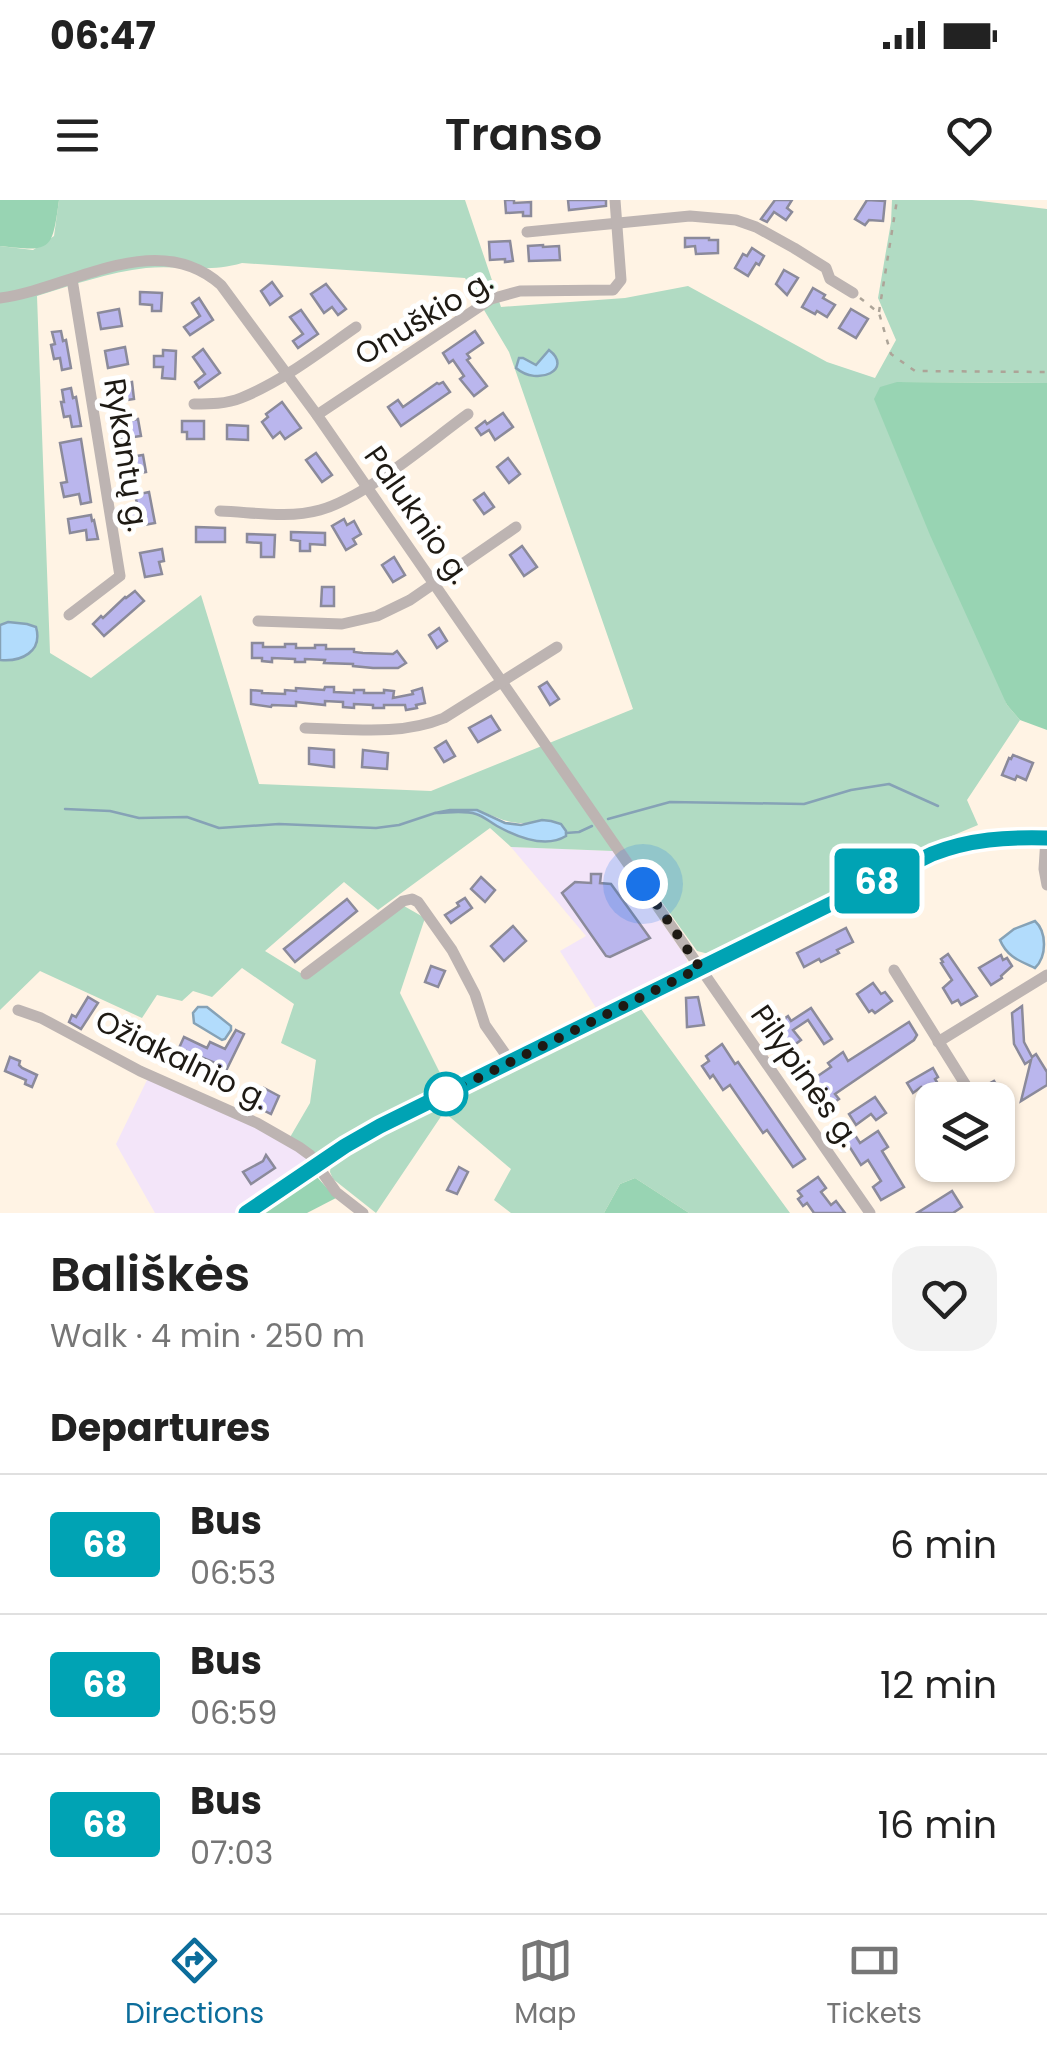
<!DOCTYPE html>
<html lang="en">
<head>
<meta charset="utf-8">
<style>
  :root { --surface:#fff; --page:#f2f2f2; --text:#222; --muted:#767676; --line:#e0e0e0; --accent:#0c6d9b }
  body { margin:0; font-family:Poppins,sans-serif; background:var(--page); color:var(--text); height:100vh; display:flex; flex-direction:column; font-size:38px; white-space:nowrap }
  * { box-sizing:border-box; margin:0 }
  p { font-size:32px; color:var(--muted) }
  .icon { flex:none; width:55px; height:55px; fill:none; stroke:currentColor; stroke-width:2; stroke-linecap:round; stroke-linejoin:round }
  .map { position:relative; height:1013px; overflow:hidden }
  .panel { display:flex; flex-direction:column; background:var(--surface); flex:1 }
  .panel>* { flex:none }
  .badge { padding:0 20px; border-radius:8px; font-size:35px; line-height:65px }
  .fabs { position:absolute; left:915px; top:882px; display:grid; gap:20px }
  .fabs a { display:grid; place-items:center; width:100px; height:100px; border-radius:20px; background:var(--surface); box-shadow:0 2px 8px #0004; font-size:50px }
  .you { position:absolute; width:50px; height:50px; margin:-25px; border:8px solid #fff; border-radius:50%; background:#1a73e8; box-shadow:0 0 0 15px #1a73e833 }
  .map>.badge { position:absolute; translate:-50% -50%; box-shadow:0 0 0 5px #fff }
  h2 { padding:0 50px; font-size:38px; line-height:90px }
  .round { display:grid; place-items:center; flex:none; width:105px; height:105px; border-radius:30px; background:var(--page) }
  .overview { display:flex; align-items:center; justify-content:space-between; height:170px; padding:0 50px }
  h1 { font-size:48px; font-weight:600; line-height:75px }
  ul { padding:0; list-style:none }
  li { display:flex; align-items:center; gap:30px; height:140px; padding:0 50px; border-top:2px solid var(--line) }
  li div { flex:1 }
  li b { display:block; font-size:38px }
  li em { font-style:normal }
  li .badge { min-width:110px; font-weight:700; text-align:center }
  .status { display:flex; justify-content:space-between; align-items:center; height:70px; padding:0 50px; background:var(--surface); direction:ltr }
  .status svg { height:28px; fill:currentColor }
  header { display:flex; justify-content:space-between; align-items:center; height:130px; padding:0 50px; background:var(--surface); font-size:45px; font-weight:600 }
  .dock { display:flex; justify-content:space-around; align-items:center; height:140px; border-top:2px solid var(--line); background:var(--surface); font-size:28px; color:var(--muted) }
  .dock a { display:grid; justify-items:center; gap:5px }
  .dock .active { color:var(--accent) }
  .map>svg:first-child { display:block }
  .commercial { fill:#f3e5f9 }
  .green { fill:#b1dbc3; fill-rule:evenodd }
  .forest { fill:#98d4b3 }
  .water { fill:#b2dcfc; stroke:#86a2b6; stroke-width:2.5 }
  .lines { fill:none; stroke-linecap:round; stroke-linejoin:round }
  .stream { stroke:#86a2b6; stroke-width:2.5 }
  .building { fill:#bab6ed; stroke:#8b8a9a; stroke-width:2.5 }
  .path { stroke:#ada498; stroke-width:2.5; stroke-dasharray:5 8; stroke-linecap:butt }
  .minor { stroke:#bdb4b2; stroke-width:11 }
  .major { stroke:#8d7d7b; stroke-width:14 }
  .line-casing { stroke:#fff; stroke-width:22 }
  .line { stroke:#00a3b4; stroke-width:15 }
  .walk { stroke:#1e1a14; stroke-width:10; stroke-dasharray:0 18 }
  .stop-dot { fill:#fff; stroke:#00a3b4; stroke-width:5 }
  .labels { text-anchor:middle; stroke-width:10; stroke-linejoin:round; paint-order:stroke }
  .street-label { font-size:30px; fill:#1e1a14; stroke:#fff }
</style>
</head>
<body>
<div class="status"><b>06:47</b><svg viewBox="0 0 49 12"><path d="M0 12V9h3v3zM5 12V6h3v6zM10 12V3h3v9zM15 12V0h3v12zM26 1h20v11H26zM47 4h2v5h-2z"/></svg></div>
<header><svg class="icon" aria-label="menu" viewBox="0 0 24 24"><path d="M4 6h16M4 12h16M4 18h16"/></svg>Transo<svg class="icon" aria-label="heart" viewBox="0 0 24 24"><path d="M12 20l-8-8c-3-5 5-10 8-4 3-6 11-1 8 4z"/></svg></header>
<div class="map">
<svg width="1047" height="1013" viewBox="0 0 1047 1013">
  <rect width="100%" height="100%" fill="#fff3e4"/>
  <g class="commercial">
    <polygon points="511,647 613,651 687,759 687,764 683,769 598,811 560,751 586,736"/>
    <polygon points="148,878 289,939 318,958 236,1013 155,1013 116,944"/>
  </g>
  <g class="green">
    <path d="M59,0H465L501,107L625,98L688,86L827,162L875,178L896,140L878,98L891,22L892,0H972L1047,9V183L897,182L1007,505L1020,520L967,600L978,625L923,648L709,754L697,751L621,645L613,651L511,647L490,628L378,710L344,682L265,751L307,777L404,706L425,718L400,793L447,887L380,918L318,958L289,939L310,903L316,860L281,843L294,804L242,768L212,797L193,791L182,801L157,795L142,818L40,771L0,810V46L33,50L54,36ZM242,63L465,78L509,152L633,509L431,591L259,584L201,395L91,478L50,453L37,96C73,85 109,72 146,68C179,65 209,73 242,63ZM477,610C503,619 513,628 542,620L535,641L520,637L475,613L444,611Z"/>
    <polygon points="641,809 790,1013 689,1013 635,978 620,984 604,1013 511,1013 494,1000 511,969 444,912 376,1013 333,979 330,972 331,963 398,925"/>
  </g>
  <g class="forest">
    <path d="M0,0H59C52,51 52,52 0,46Z"/>
    <polygon points="897,182 1047,183 1047,530 1020,520 1007,505 930,335 874,199 880,187"/>
    <polygon points="317,977 336,998 307,1013 261,1013"/>
    <polygon points="635,978 689,1013 604,1013 620,984"/>
  </g>
  <g class="water">
    <path d="M549,150C574,169 538,187 516,168L519,158H523L536,165Z"/>
    <path d="M8,422L27,424L36,427C43,452 21,462 0,460V425Z"/>
    <path d="M450,610H477L505,623L521,625L542,620L551,621L561,624L566,631V636C545,649 517,637 497,626C490,622 483,616 476,614C463,610 448,613 435,613Z"/>
    <path d="M1035,721C1047,732 1047,756 1035,768C1020,761 1007,757 1000,740L1014,729Z"/>
    <polygon points="198,807 207,807 231,826 231,830 225,839 222,840 194,823 193,813"/>
  </g>
  <g class="lines">
    <g class="stream">
      <polyline points="65,609 110,611 139,618 187,617 219,628 279,624 376,628 399,625 435,613"/>
      <polyline points="608,619 670,602 804,604 851,590 889,584 938,606"/>
      <polyline points="566,633 579,632 592,626"/>
    </g>
  </g>
  <g class="building">
    <polygon points="505,0 514,0 514,3 531,2 531,16 523,16 523,12 506,13"/>
    <polygon points="568,0 606,0 606,6 569,10"/>
    <polygon points="775,0 792,0 787,8 792,12 786,20 774,12 767,22 761,19"/>
    <polygon points="867,0 885,1 883,21 869,20 865,25 855,19"/>
    <polygon points="685,38 709,38 709,40 718,40 718,53 696,54 695,46 685,47"/>
    <polygon points="510,41 513,61 505,62 505,59 490,60 489,42"/>
    <polygon points="543,45 543,47 559,46 560,60 529,61 528,46"/>
    <polygon points="752,48 764,56 759,65 756,63 748,76 735,68 743,54 747,56"/>
    <polygon points="784,70 798,78 787,95 776,84"/>
    <polygon points="272,82 282,96 270,105 261,91"/>
    <polygon points="326,84 346,109 338,115 332,107 324,113 311,94"/>
    <polygon points="813,88 825,95 823,98 835,105 827,117 817,111 815,114 802,107"/>
    <polygon points="140,92 162,93 161,111 152,111 152,105 140,104"/>
    <polygon points="199,98 213,120 190,135 184,127 200,116 192,103"/>
    <polygon points="119,109 122,126 101,129 98,113"/>
    <polygon points="851,109 868,119 856,138 839,128"/>
    <polygon points="301,110 318,134 298,148 293,141 303,134 290,117"/>
    <polygon points="61,131 63,141 66,140 71,168 62,170 60,158 54,159 51,145 55,144 52,132"/>
    <polygon points="475,131 483,143 467,154 470,158 467,160 487,186 474,196 460,179 464,176 453,160 449,163 443,153"/>
    <polygon points="125,147 128,164 108,168 105,151"/>
    <polygon points="203,149 220,173 199,188 195,182 205,174 193,157"/>
    <polygon points="163,150 176,151 175,179 162,178 163,167 154,167 154,156 163,156"/>
    <polygon points="132,182 134,199 114,202 111,186"/>
    <polygon points="443,182 450,192 401,226 388,207 398,200 403,207 437,183 439,184"/>
    <polygon points="71,188 73,198 76,197 81,226 72,227 70,216 64,217 61,202 64,202 62,190"/>
    <polygon points="282,202 301,228 285,239 280,232 273,238 262,222 268,217 266,214"/>
    <polygon points="503,213 513,227 495,240 489,230 481,235 476,228 485,221 487,224"/>
    <polygon points="138,219 141,236 119,239 117,223"/>
    <polygon points="182,221 204,221 204,239 187,239 187,232 182,232"/>
    <polygon points="227,225 248,226 248,240 227,239"/>
    <polygon points="81,239 91,302 81,304 79,294 64,297 61,283 67,282 60,243"/>
    <polygon points="316,253 332,275 322,282 306,260"/>
    <polygon points="143,255 146,272 125,276 123,258"/>
    <polygon points="508,258 520,274 509,283 497,267"/>
    <polygon points="149,292 155,323 133,327 130,309 138,308 135,295"/>
    <polygon points="484,293 494,307 484,314 474,300"/>
    <polygon points="91,315 92,321 94,320 98,339 87,340 86,330 70,333 68,319"/>
    <polygon points="344,319 347,325 354,321 361,334 353,339 356,344 346,350 332,326"/>
    <polygon points="196,327 225,328 225,342 196,342"/>
    <polygon points="291,332 325,333 325,345 310,344 310,351 300,351 300,341 291,340"/>
    <polygon points="247,334 275,335 274,357 261,357 261,343 247,342"/>
    <polygon points="522,346 537,367 524,376 510,355"/>
    <polygon points="162,349 164,361 159,362 162,374 145,377 140,353"/>
    <polygon points="394,357 405,375 393,382 382,365"/>
    <polygon points="322,387 334,387 334,406 321,406"/>
    <polygon points="135,391 144,401 104,436 93,424 101,416 103,418 125,397 126,398"/>
    <polygon points="439,428 447,441 437,448 429,435"/>
    <polygon points="252,443 263,443 263,447 285,447 285,444 296,444 296,448 315,448 315,445 326,445 326,449 354,449 354,452 363,453 393,454 397,451 406,463 398,468 373,468 353,466 353,464 324,463 325,460 305,459 305,462 295,462 295,459 272,458 272,462 262,461 262,458 252,458"/>
    <polygon points="547,482 559,499 550,505 539,487"/>
    <polygon points="325,487 334,487 334,492 354,493 354,490 364,490 364,493 384,493 384,490 394,491 393,498 413,494 412,491 422,488 425,503 416,505 417,508 406,510 405,505 384,505 384,508 373,508 373,505 354,504 354,508 343,507 343,502 325,501 325,505 296,502 296,506 272,505 271,507 251,504 251,490 262,491 262,493 285,494 285,490 296,491 296,488 324,490"/>
    <polygon points="491,516 500,530 478,542 469,528"/>
    <polygon points="446,541 455,556 444,562 435,548"/>
    <polygon points="309,548 334,550 334,567 309,564"/>
    <polygon points="363,550 388,553 387,569 362,567"/>
    <polygon points="1013,555 1033,563 1026,580 1017,576 1015,580 1002,575 1009,558 1011,559"/>
    <polygon points="591,674 601,674 600,683 611,684 650,738 610,757 606,756 562,693 575,682 591,683"/>
    <polygon points="481,677 495,690 485,702 471,689"/>
    <polygon points="465,698 472,708 451,723 445,715 459,706 457,703"/>
    <polygon points="347,699 357,711 295,762 284,749"/>
    <polygon points="513,726 526,741 504,761 491,746"/>
    <polygon points="846,728 853,742 837,750 839,753 821,762 819,759 804,767 797,753"/>
    <polygon points="948,754 977,796 961,805 958,800 952,803 943,788 952,780 941,763 943,762 941,759"/>
    <polygon points="1001,755 1003,760 1007,758 1012,766 1001,776 1002,778 991,785 979,768"/>
    <polygon points="431,766 445,771 438,787 425,782"/>
    <polygon points="873,783 881,794 885,792 892,801 875,813 872,810 869,812 857,794"/>
    <polygon points="88,797 98,803 81,829 69,822 72,815 76,817"/>
    <polygon points="698,797 704,825 687,827 686,798"/>
    <polygon points="1022,806 1024,842 1032,857 1036,854 1047,872 1047,885 1021,901 1031,860 1025,864 1014,844 1012,813"/>
    <polygon points="811,808 832,839 824,844 808,820 793,830 801,840 782,854 772,841 779,836 773,827 788,816 791,821"/>
    <polygon points="909,822 917,835 914,840 835,894 839,899 823,910 806,884 831,867 828,863 843,852 848,861"/>
    <polygon points="236,830 244,834 222,879 212,874 218,864 179,848 184,837 207,848 210,842 225,849"/>
    <polygon points="722,844 735,864 738,862 805,959 793,967 767,930 763,933 730,885 723,890 713,875 710,878 702,866 709,861 706,856"/>
    <polygon points="10,857 20,861 19,865 22,868 37,875 32,887 25,884 26,880 5,871"/>
    <polygon points="933,868 938,877 935,879 948,900 929,900 921,887 913,893 907,883"/>
    <polygon points="994,881 1009,906 998,913 998,900 993,900 985,886"/>
    <polygon points="264,888 279,896 271,914 255,906"/>
    <polygon points="875,897 886,913 876,920 871,914 856,925 849,914"/>
    <polygon points="878,931 888,947 882,951 904,987 881,1000 873,987 881,981 868,960 861,965 844,938 853,932 860,943"/>
    <polygon points="266,955 275,968 251,984 243,972 263,961"/>
    <polygon points="459,967 468,972 457,994 447,990"/>
    <polygon points="818,977 826,988 821,992 831,1005 836,1001 845,1013 814,1013 807,1003 803,1006 798,999 802,996 798,991"/>
    <polygon points="952,991 962,1007 953,1013 917,1013"/>
  </g>
  <g class="lines">
    <g class="path">
      <polyline points="860,98 879,113 891,154 915,171 1047,172"/>
      <polyline points="879,112 897,0"/>
    </g>
    <g class="minor">
      <polyline points="527,32 690,16 736,20 756,27 794,48 826,68 830,79 853,93"/>
      <path d="M0,98C71,89 156,27 221,85L317,215L870,1013"/>
      <path d="M194,204C210,204 226,204 241,198C283,181 320,152 356,127"/>
      <polyline points="317,215 491,99 520,91 613,90 621,80 615,0"/>
      <path d="M220,311C252,312 288,319 320,310C366,297 428,243 468,214"/>
      <polyline points="69,415 120,376 72,79"/>
      <polyline points="258,421 342,424 377,416 410,400 516,327"/>
      <path d="M305,528C352,529 400,536 444,518L557,447"/>
      <polyline points="1046,638 1044,669 1047,685"/>
      <polyline points="894,770 975,900"/>
      <polyline points="306,774 403,701 412,699 418,702 452,750 475,794 485,825 511,862"/>
      <polyline points="18,810 41,818 140,871 257,923 299,947 310,955 336,992 363,1013"/>
      <polyline points="938,842 1047,775"/>
    </g>
    <path class="major" d="M246,1013L345,946L380,926L933,653C970,639 1007,637 1047,638"/>
  </g>
  <g class="lines">
    <g class="line-casing">
      <path id="line" d="M246,1013L345,946L380,926L932,654C970,639 1007,637 1047,638"/>
    </g>
    <use href="#line" class="line"/>
    <polyline class="walk" points="446,894 700,768 643,684"/>
  </g>
  <circle class="stop-dot" cx="446" cy="894" r="20"/>
  <g class="labels">
    <g class="street-label">
      <text transform="translate(424 118) rotate(-31)" y="10">Onuškio g.</text>
      <text transform="translate(126 255) rotate(81)" y="10">Rykantų g.</text>
      <text transform="translate(417 315) rotate(55)" y="10">Paluknio g.</text>
      <text transform="translate(182 860) rotate(26)" y="10">Ožiakalnio g.</text>
      <text transform="translate(805 876) rotate(55)" y="10">Pilypinės g.</text>
    </g>
  </g>
</svg>
<div class="fabs">
<a><svg class="icon" aria-label="layers" viewBox="0 0 24 24"><path d="M12 4l9 5-9 5-9-5zM3 14l9 5 9-5"/></svg></a>
</div>
<div class="you" style="left:643px;top:684px"></div>
<b class="badge" style="left:877px;top:681px;background:#00a3b4;color:#fff">68</b>
</div>
<section class="panel">
<div class="overview"><div><h1>Bališkės</h1><p>Walk · 4 min · 250 m</p></div><a class="round"><svg class="icon" aria-label="heart" viewBox="0 0 24 24"><path d="M12 20l-8-8c-3-5 5-10 8-4 3-6 11-1 8 4z"/></svg></a></div>
<h2>Departures</h2>
<ul>
<li><span class="badge" style="background:#00a3b4;color:#fff">68</span><div><b>Bus</b><p>06:53</p></div><em>6 min</em></li>
<li><span class="badge" style="background:#00a3b4;color:#fff">68</span><div><b>Bus</b><p>06:59</p></div><em>12 min</em></li>
<li><span class="badge" style="background:#00a3b4;color:#fff">68</span><div><b>Bus</b><p>07:03</p></div><em>16 min</em></li>
</ul>
</section>
<nav class="dock">
<a class="active"><svg class="icon" aria-label="directions" viewBox="0 0 24 24"><path d="M12 3l9 9-9 9-9-9zM9 14v-3h6M13 9l2 2-2 2"/></svg>Directions</a>
<a><svg class="icon" aria-label="map" viewBox="0 0 24 24"><path d="M3 6l6-2 6 2 6-2v14l-6 2-6-2-6 2zM9 4v14M15 6v14"/></svg>Map</a>
<a><svg class="icon" aria-label="tickets" viewBox="0 0 24 24"><path d="M3 7h18v10H3zM15 7v10"/></svg>Tickets</a>
</nav>
</body>
</html>
